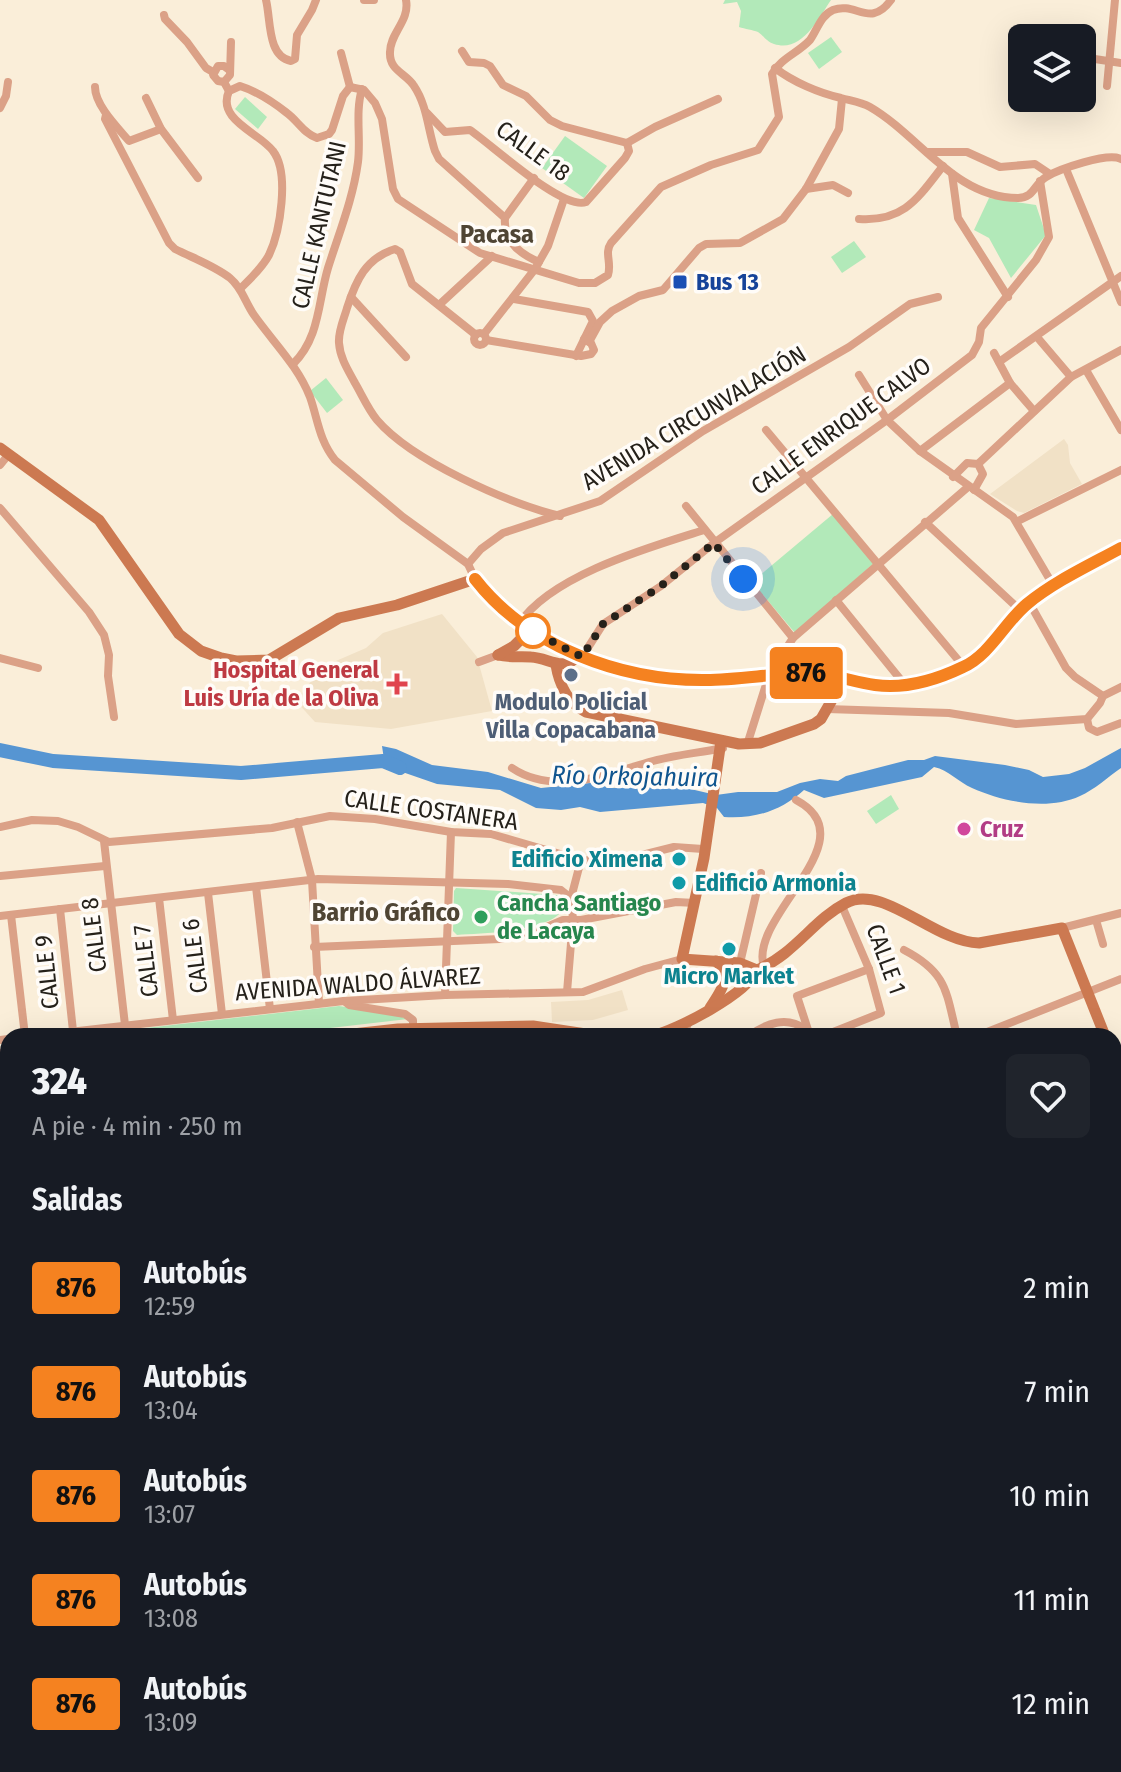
<!DOCTYPE html>
<html lang="es">
<head>
<meta charset="utf-8">
<style>
  :root { --surface:#171b24; --page:#20242c; --text:#f1f3f6; --muted:#9ea1a6 }
  body { margin:0; font-family:"Fira Sans Condensed",sans-serif; background:var(--page); color:var(--text); height:100vh; display:flex; flex-direction:column; font-size:30px; white-space:nowrap }
  * { box-sizing:border-box; margin:0 }
  p { font-size:26px; color:var(--muted) }
  .icon { flex:none; width:44px; height:44px; fill:none; stroke:currentColor; stroke-width:2; stroke-linecap:round; stroke-linejoin:round }
  .map { position:relative; flex:1; overflow:hidden }
  .drawer { position:absolute; left:0px; top:1028px; width:1122px; height:744px; display:flex; flex-direction:column; background:var(--surface); border-radius:24px 24px 0 0; box-shadow:0 8px 32px #0002 }
  .drawer>* { flex:none }
  .badge { padding:0 16px; border-radius:6px; font-size:28px; line-height:52px }
  .tools { position:absolute; left:1008px; top:24px; display:grid; gap:16px }
  .tools a { display:grid; place-items:center; width:88px; height:88px; border-radius:12px; background:var(--surface); box-shadow:0 8px 32px #0002; font-size:40px }
  .you { position:absolute; width:40px; height:40px; margin:-20px; border:6px solid #fff; border-radius:50%; background:#1a73e8; box-shadow:0 0 0 12px #1a73e833 }
  .map>.badge { position:absolute; translate:-50% -50%; box-shadow:0 0 0 4px #fff }
  h2 { padding:0 32px; font-size:30px; line-height:72px }
  .round { display:grid; place-items:center; flex:none; width:84px; height:84px; border-radius:12px; background:var(--page) }
  .overview { display:flex; align-items:center; justify-content:space-between; height:136px; padding:0 32px }
  h1 { font-size:38px; font-weight:800; line-height:60px }
  ul { padding:0; list-style:none }
  li { display:flex; align-items:center; gap:24px; height:104px; padding:0 32px }
  li div { flex:1 }
  li b { display:block; font-size:30px }
  li em { font-style:normal }
  li .badge { min-width:88px; font-weight:700; text-align:center }
  .map>svg:first-child { display:block }
  .built { fill:#f1e1c6 }
  .green { fill:#b2e9b9 }
  .water { fill:#5695d2 }
  .lines { fill:none; stroke-linecap:round; stroke-linejoin:round }
  .river { stroke:#5695d2; stroke-width:14 }
  .street { stroke:#dba187; stroke-width:8 }
  .secondary { stroke:#cc7951; stroke-width:11 }
  .primary { stroke:#c05a21; stroke-width:12 }
  .line-casing { stroke:#fff; stroke-width:18 }
  .line { stroke:#f58220; stroke-width:12 }
  .walk { stroke:#25211a; stroke-width:8; stroke-dasharray:0 14.4 }
  .transit-dot { fill:#1a4fb4; stroke:#fffcf8; stroke-width:3 }
  .stop-dot { fill:#fff; stroke:#f58220; stroke-width:4 }
  .service-dot { fill:#5c6f8a; stroke:#fffcf8; stroke-width:3 }
  .health-dot { fill:#e0444e; stroke:#fffcf8; stroke-width:3 }
  .hotel-dot { fill:#d1479c; stroke:#fffcf8; stroke-width:3 }
  .culture-dot { fill:#0f9aa8; stroke:#fffcf8; stroke-width:3 }
  .leisure-dot { fill:#2e9e5b; stroke:#fffcf8; stroke-width:3 }
  .labels { text-anchor:middle; stroke-width:7; stroke-linejoin:round; paint-order:stroke }
  .street-label { font-size:24px; fill:#25211a; stroke:#fffcf8 }
  .transit-label { font-size:24px; font-weight:bold; fill:#164399; stroke:#fffcf8; text-anchor:start }
  .health-label { font-size:24px; font-weight:bold; fill:#be3a42; stroke:#fffcf8; text-anchor:end }
  .service-label { font-size:24px; font-weight:bold; fill:#4e5e75; stroke:#fffcf8 }
  .hotel-label { font-size:24px; font-weight:bold; fill:#b23c85; stroke:#fffcf8; text-anchor:start }
  .culture-label { font-size:24px; font-weight:bold; fill:#0d838f; stroke:#fffcf8; text-anchor:end }
  .leisure-label { font-size:24px; font-weight:bold; fill:#27864d; stroke:#fffcf8; text-anchor:start }
  .neighbourhood-label { font-size:26px; font-weight:bold; fill:#4f4534; stroke:#fffcf8 }
  .water-label { font-size:26px; font-style:italic; fill:#10558f; stroke:#fffcf8 }
</style>
</head>
<body>
<div class="map">
<svg width="1121" height="1772" viewBox="0 0 1121 1772">
  <rect width="100%" height="100%" fill="#faeed9"/>
  <g class="built">
    <polygon points="1064,439 1068,445 1070,463 1082,484 1024,513 1017,511 990,494"/>
    <polygon points="442,614 477,657 492,711 391,729 315,722 296,701 322,667 366,648 383,633"/>
    <polygon points="622,990 628,1010 593,1020 552,1022 551,1002 588,1000"/>
  </g>
  <g class="green">
    <path d="M725,0H831C818,19 802,53 774,44C767,42 764,36 758,32C753,30 745,29 739,27L741,11L737,2L723,4Z"/>
    <polygon points="831,37 842,52 819,69 808,53"/>
    <polygon points="245,97 267,117 258,129 235,109"/>
    <polygon points="565,136 607,166 584,198 542,168"/>
    <polygon points="989,198 1036,205 1046,235 1011,278 989,238 974,230"/>
    <polygon points="854,241 866,257 842,273 831,257"/>
    <polygon points="326,378 343,400 327,413 310,391"/>
    <polygon points="833,514 874,563 795,633 752,582"/>
    <polygon points="891,795 899,809 876,824 867,811"/>
    <path d="M456,888L557,895L563,900L565,907C551,933 484,933 457,935L453,931L454,891Z"/>
    <polygon points="339,1006 389,1013 408,1019 261,1036 76,1036"/>
  </g>
  <path class="water" d="M382,746L396,749L432,765L488,772L541,788L600,782L607,788L682,787L716,795L738,792H777L800,783L820,779L838,781L846,776L908,760H924L935,756L1005,765L1029,770L1043,777L1069,774L1085,768L1121,748V768C1108,777 1094,790 1080,796C1048,811 1003,802 972,788C958,782 949,770 934,767L922,777L824,798L804,790C781,811 755,819 724,817L717,808L703,803L600,812L580,807L561,810L536,808L500,790L437,784L385,766Z"/>
  <g class="lines">
    <polyline class="river" points="0,750 53,761 241,773 383,761 400,768"/>
    <g class="street">
      <path d="M266,0C271,20 267,56 291,61L295,59L297,35L312,10L316,0"/>
      <polyline points="364,0 374,0"/>
      <path d="M406,0C410,21 390,33 390,52C389,71 406,73 414,86C427,105 428,130 435,151L439,159L505,218C503,241 520,254 539,262"/>
      <polyline points="164,15 165,19 187,42 206,68 213,72"/>
      <polyline points="462,51 469,62 484,63 490,66 503,85 526,96 550,120 562,126 627,143 655,127 718,99"/>
      <polyline points="341,53 350,87"/>
      <polyline points="1082,57 1121,63"/>
      <path d="M775,68C793,82 819,93 841,98C852,101 861,102 870,107C920,136 955,198 1018,198C1034,198 1034,184 1046,177C1059,169 1108,152 1121,159"/>
      <polyline points="228,69 224,66 218,66 213,75 218,81 224,82 229,91"/>
      <polyline points="224,82 230,75 231,42"/>
      <polyline points="1107,86 1115,0"/>
      <path d="M95,87C95,105 117,127 129,141L161,129"/>
      <path d="M350,87L364,90L375,103L382,119L393,189L398,199L480,253L579,283H595L608,275C612,263 604,253 611,243L661,187L711,165L758,150L779,117L772,74C781,58 798,53 810,40C817,30 821,15 833,10C856,1 870,29 891,0"/>
      <polyline points="146,98 161,129 198,178"/>
      <polyline points="0,108 6,96 8,82"/>
      <path d="M427,113L445,132L470,130C492,145 563,211 586,202L625,158L629,151L627,143"/>
      <path d="M106,115L105,119L169,243L175,249C193,258 215,266 230,278C242,288 245,302 254,315C273,342 298,366 310,397C318,420 319,440 335,460L403,517L468,564L475,579"/>
      <polyline points="928,152 967,152 1000,167 1035,164 1050,174"/>
      <polyline points="1066,169 1121,302"/>
      <polyline points="952,174 958,218 1008,297"/>
      <polyline points="806,189 833,185 848,193"/>
      <polyline points="505,218 534,178"/>
      <path d="M859,219C904,222 918,198 943,166"/>
      <path d="M241,288C251,278 262,268 269,255C280,232 290,173 273,151C260,133 216,120 229,91L240,86C256,91 273,102 287,113C298,121 303,133 317,138L329,134L332,130L343,96L350,87"/>
      <polyline points="351,297 406,357"/>
      <polyline points="514,299 588,312 593,321 576,356"/>
      <polyline points="439,305 492,256"/>
      <circle cx="480" cy="339" r="6"/>
      <polyline points="484,334 535,269 548,246 564,199"/>
      <path d="M476,335L412,284L400,252L395,249C366,258 356,280 347,308C344,319 338,331 339,343C340,358 348,370 355,383C362,395 368,409 377,420C412,461 508,503 560,516"/>
      <polyline points="1037,337 1071,377"/>
      <polyline points="486,340 581,356 591,354 594,350 591,343 584,339"/>
      <polyline points="589,342 600,322 612,311 639,296 663,290 699,248 706,244 740,243 783,219 806,189 839,129 842,99"/>
      <polyline points="994,353 1010,383 1034,411"/>
      <polyline points="999,362 1121,276"/>
      <path d="M293,364C320,338 318,301 328,268C339,233 353,199 358,162C361,138 355,112 362,89"/>
      <polyline points="1086,370 1121,430"/>
      <polyline points="859,375 887,420 920,451 1013,517 1053,585"/>
      <polyline points="766,430 964,667"/>
      <polyline points="920,451 1010,383"/>
      <polyline points="978,464 1071,377 1121,350"/>
      <polyline points="0,465 9,454"/>
      <polyline points="953,477 967,463 978,464 983,474 974,490"/>
      <polyline points="686,506 793,638"/>
      <polyline points="0,508 89,612 104,635 109,655 108,676 114,717"/>
      <polyline points="1018,521 1121,470"/>
      <polyline points="925,522 1020,610"/>
      <polyline points="468,564 481,549 503,533 600,501 703,431 849,347 910,304 938,297"/>
      <polyline points="836,600 905,685"/>
      <polyline points="1029,602 1066,668 1075,677 1103,696"/>
      <path d="M519,624C551,575 650,547 704,530"/>
      <polyline points="582,657 603,624 661,586 714,543 887,420 972,355 979,342 981,328 1036,260 1049,237 1040,181"/>
      <polyline points="0,658 38,668"/>
      <polyline points="479,662 498,655"/>
      <polyline points="827,709 949,713 1016,724 1087,719 1100,703 1103,696 1121,687"/>
      <polyline points="1087,719 1089,728 1097,732 1121,723"/>
      <polyline points="747,745 769,675 793,638 968,487"/>
      <path d="M512,768C554,796 606,775 649,762C673,755 699,753 723,748"/>
      <polyline points="297,822 312,880 319,1003"/>
      <polyline points="0,827 32,820 58,821 78,827 109,842 272,828 330,816 375,819 451,832 491,834 581,860 614,862 674,847 703,849"/>
      <polyline points="104,841 125,1025"/>
      <polyline points="0,876 105,866"/>
      <polyline points="256,887 270,1009"/>
      <polyline points="208,893 222,1014"/>
      <polyline points="159,898 173,1020"/>
      <polyline points="60,909 73,1031"/>
      <polyline points="11,915 25,1036"/>
      <polyline points="0,916 318,879 508,884 561,890 571,898"/>
      <polyline points="1096,920 1103,944"/>
      <polyline points="1062,928 1121,913"/>
      <polyline points="314,947 500,939 542,929 563,920 581,920 676,902 695,903"/>
      <path d="M904,950C948,973 946,992 957,1036"/>
      <polyline points="740,963 761,873"/>
      <path d="M764,967C747,916 871,840 796,800"/>
      <polyline points="567,992 573,919 571,898 581,860"/>
      <polyline points="445,995 451,832"/>
      <polyline points="344,1001 349,1005 405,1014 413,1020 413,1028"/>
      <polyline points="34,1036 344,1001 445,995 583,992 645,969 682,959"/>
      <polyline points="682,1036 689,1022"/>
      <path d="M749,1036C766,1023 787,1016 805,1029"/>
      <polyline points="810,1036 797,996 869,969"/>
      <polyline points="823,1036 881,1013 869,969 842,906"/>
      <polyline points="977,1036 1121,979"/>
      <polyline points="0,1040 8,1039"/>
      <polyline points="0,1053 8,1054"/>
      <polyline points="0,1088 4,1084 4,1076"/>
      <polyline points="0,1179 8,1172"/>
      <polyline points="1114,1180 1121,1178"/>
      <polyline points="0,1226 8,1233"/>
      <polyline points="1114,1260 1121,1260"/>
      <polyline points="0,1284 8,1282"/>
      <polyline points="0,1362 8,1360"/>
      <polyline points="1114,1388 1121,1374"/>
      <polyline points="0,1412 8,1409"/>
      <polyline points="0,1479 8,1476"/>
      <polyline points="1114,1486 1120,1485"/>
      <polyline points="0,1502 8,1508"/>
      <polyline points="1114,1526 1121,1524"/>
      <polyline points="0,1641 8,1640"/>
      <polyline points="0,1689 8,1688"/>
      <polyline points="1118,1689 1121,1679"/>
      <polyline points="0,1730 8,1729"/>
      <polyline points="59,1764 62,1772"/>
      <polyline points="136,1764 141,1767 148,1764"/>
      <polyline points="300,1764 307,1772"/>
      <polyline points="535,1764 538,1772"/>
      <polyline points="804,1764 811,1772"/>
      <polyline points="1011,1764 1015,1772"/>
      <polyline points="0,1770 32,1764"/>
      <polyline points="246,1772 246,1764"/>
      <polyline points="346,1772 347,1764"/>
      <polyline points="430,1772 433,1764"/>
      <polyline points="481,1772 485,1764"/>
      <polyline points="561,1772 582,1764"/>
      <polyline points="785,1772 797,1764"/>
      <polyline points="852,1772 853,1764"/>
      <polyline points="923,1772 931,1764"/>
      <polyline points="991,1772 995,1764"/>
      <polyline points="1065,1772 1066,1764"/>
    </g>
    <g class="secondary">
      <path d="M0,448L99,520L179,634L201,651L221,658L236,661L269,660L339,618L397,605L475,579C528,647 621,682 706,680C740,680 774,673 809,673C831,673 852,682 875,685C904,689 936,679 963,667C990,655 1005,622 1027,604C1055,581 1089,565 1121,548"/>
      <path d="M498,655C510,658 520,656 531,657C550,658 563,673 579,655"/>
      <polyline points="498,655 514,646 530,630"/>
      <path d="M556,665C559,684 568,703 586,712L739,744L760,743L814,724L821,719L844,679"/>
      <polyline points="721,741 704,858 682,959 740,963 757,970"/>
      <path d="M757,970C796,953 813,920 846,903C883,883 934,942 979,943L1062,928L1105,1036"/>
      <path d="M710,1008C720,992 734,976 716,961"/>
      <polyline points="335,1036 398,1029 533,1026 599,1036"/>
      <path d="M652,1036C677,1030 747,994 757,970"/>
      <polyline points="1114,1059 1121,1077"/>
      <polyline points="0,1076 8,1075"/>
      <polyline points="0,1588 8,1581"/>
    </g>
    <g class="primary">
      <polyline points="1114,1073 1121,1070"/>
      <polyline points="1114,1091 1121,1088"/>
      <polyline points="0,1256 8,1258"/>
      <polyline points="0,1265 8,1267"/>
      <polyline points="1114,1410 1121,1410"/>
    </g>
  </g>
  <g class="lines">
    <g class="line-casing">
      <path id="line" d="M475,579C528,647 621,681 706,680C740,680 775,673 809,673C831,673 852,682 875,685C904,689 936,680 963,667C990,655 1005,622 1027,604C1055,581 1090,565 1121,548"/>
    </g>
    <use href="#line" class="line"/>
    <polyline class="walk" points="533,631 530,630 582,657 603,624 661,586 714,543 743,579"/>
  </g>
  <rect class="transit-dot" x="672" y="274" width="16" height="16" rx="4"/>
  <circle class="stop-dot" cx="533" cy="631" r="16"/>
  <circle class="service-dot" cx="571" cy="675" r="8"/>
  <path class="health-dot" d="M393 672h8v8h8v8h-8v8h-8v-8h-8v-8h8z"/>
  <circle class="hotel-dot" cx="964" cy="829" r="8"/>
  <g class="culture-dot">
    <circle cx="679" cy="859" r="8"/>
    <circle cx="679" cy="883" r="8"/>
    <circle cx="729" cy="949" r="8"/>
  </g>
  <circle class="leisure-dot" cx="481" cy="917" r="8"/>
  <g class="labels">
    <g class="street-label">
      <text transform="translate(533 151) rotate(36)" y="8">CALLE 18</text>
      <text transform="translate(319 225) rotate(-77)" y="8">CALLE KANTUTANI</text>
      <text transform="translate(694 418) rotate(-31)" y="8">AVENIDA CIRCUNVALACIÓN</text>
      <text transform="translate(841 426) rotate(-36)" y="8">CALLE ENRIQUE CALVO</text>
      <text transform="translate(431 810) rotate(8)" y="8">CALLE COSTANERA</text>
      <text transform="translate(94 935) rotate(-97)" y="8">CALLE 8</text>
      <text transform="translate(195 956) rotate(-97)" y="8">CALLE 6</text>
      <text transform="translate(886 959) rotate(70)" y="8">CALLE 1</text>
      <text transform="translate(146 961) rotate(-97)" y="8">CALLE 7</text>
      <text transform="translate(47 972) rotate(-96)" y="8">CALLE 9</text>
      <text transform="translate(358 984) rotate(-4)" y="8">AVENIDA WALDO ÁLVAREZ</text>
    </g>
    <g class="transit-label">
      <text x="696" y="290">Bus 13</text>
    </g>
    <g class="health-label">
      <text x="379" y="678">Hospital General<tspan x="379" dy="28">Luis Uría de la Oliva</tspan></text>
    </g>
    <g class="service-label">
      <text x="571" y="710">Modulo Policial<tspan x="571" dy="28">Villa Copacabana</tspan></text>
    </g>
    <g class="hotel-label">
      <text x="980" y="837">Cruz</text>
    </g>
    <g class="culture-label">
      <text x="663" y="867">Edificio Ximena</text>
      <text x="695" y="891" text-anchor="start">Edificio Armonia</text>
      <text x="729" y="984" text-anchor="middle">Micro Market</text>
    </g>
    <g class="leisure-label">
      <text x="497" y="911">Cancha Santiago<tspan x="497" dy="28">de Lacaya</tspan></text>
    </g>
    <g class="neighbourhood-label">
      <text x="497" y="243">Pacasa</text>
      <text x="386" y="921">Barrio Gráfico</text>
    </g>
    <g class="water-label">
      <text transform="translate(635 776) rotate(1)" y="9">Río Orkojahuira</text>
    </g>
  </g>
</svg>
<div class="tools">
<a><svg class="icon" aria-label="layers" viewBox="0 0 24 24"><path d="M12 4l9 5-9 5-9-5zM3 14l9 5 9-5"/></svg></a>
</div>
<div class="you" style="left:743px;top:579px"></div>
<b class="badge" style="left:806px;top:673px;background:#f58220;color:#111">876</b>
<section class="drawer">
<div class="overview"><div><h1>324</h1><p>A pie · 4 min · 250 m</p></div><a class="round"><svg class="icon" aria-label="heart" viewBox="0 0 24 24"><path d="M12 20l-8-8c-3-5 5-10 8-4 3-6 11-1 8 4z"/></svg></a></div>
<h2>Salidas</h2>
<ul>
<li><span class="badge" style="background:#f58220;color:#111">876</span><div><b>Autobús</b><p>12:59</p></div><em>2 min</em></li>
<li><span class="badge" style="background:#f58220;color:#111">876</span><div><b>Autobús</b><p>13:04</p></div><em>7 min</em></li>
<li><span class="badge" style="background:#f58220;color:#111">876</span><div><b>Autobús</b><p>13:07</p></div><em>10 min</em></li>
<li><span class="badge" style="background:#f58220;color:#111">876</span><div><b>Autobús</b><p>13:08</p></div><em>11 min</em></li>
<li><span class="badge" style="background:#f58220;color:#111">876</span><div><b>Autobús</b><p>13:09</p></div><em>12 min</em></li>
</ul>
</section>
</div>
</body>
</html>
